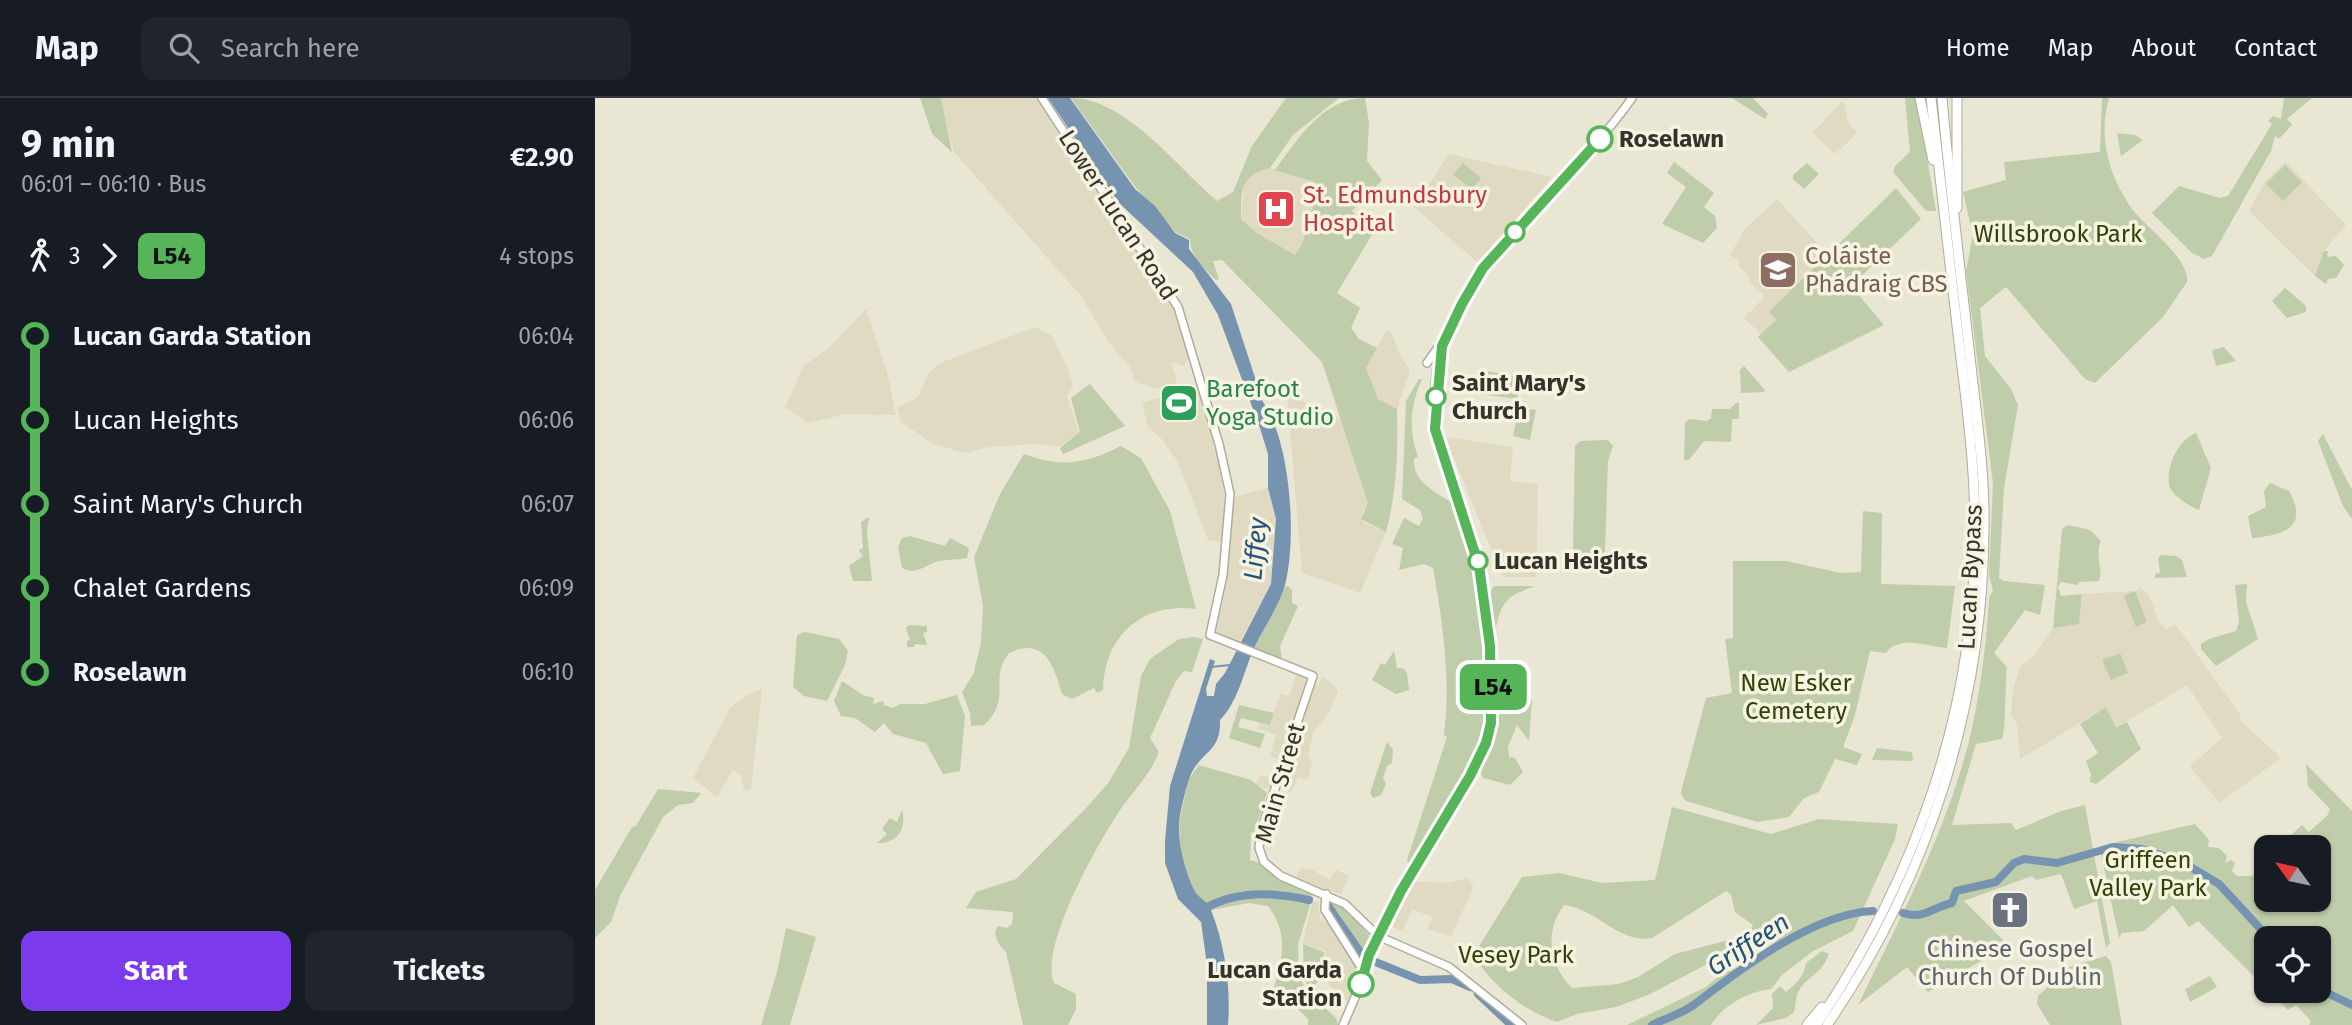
<!DOCTYPE html>
<html lang="en">
<head>
<meta charset="utf-8">
<style>
  :root { --surface:#171b24; --page:#20242c; --text:#f1f3f6; --muted:#9ea1a6; --line:#363941; --accent:#7c3aed }
  body { margin:0; font-family:"Fira Sans",sans-serif; background:var(--page); color:var(--text); height:100vh; display:flex; flex-direction:column; font-size:26px; white-space:nowrap }
  * { box-sizing:border-box; margin:0 }
  p { font-size:23px; color:var(--muted) }
  .icon { flex:none; width:38px; height:38px; fill:none; stroke:currentColor; stroke-width:2; stroke-linecap:round; stroke-linejoin:round }
  .map { position:relative; flex:1; overflow:hidden }
  .side { display:flex; flex-direction:column; background:var(--surface); width:595px }
  .side>* { flex:none }
  .badge { padding:0 14px; border-radius:10px; font-size:24px; line-height:46px }
  .needle { width:46px; rotate:303deg }
  .buttons { position:absolute; left:1659px; top:737px; display:grid; gap:14px }
  .buttons a { display:grid; place-items:center; width:77px; height:77px; border-radius:14px; background:var(--surface); box-shadow:0 2px 5px #0004; font-size:35px }
  .map>.badge { position:absolute; translate:-50% -50%; box-shadow:0 0 0 4px #fff }
  .legs { display:flex; align-items:center; gap:10px; height:77px; padding:0 21px; font-size:23px }
  .legs p { margin-inline-start:auto }
  .overview { display:flex; align-items:center; justify-content:space-between; height:119px; padding:0 21px }
  h1 { font-size:38px; font-weight:700; line-height:52px }
  .button { display:flex; gap:14px; margin-top:auto; padding:14px 21px }
  .button a { flex:1; height:80px; border-radius:14px; background:var(--accent); color:#fff; font-size:28px; font-weight:700; line-height:80px; text-align:center }
  .button a+a { background:var(--page); color:var(--text) }
  ul { padding:0 21px; list-style:none }
  li { display:flex; align-items:center; gap:24px; height:84px; font-size:26px }
  li i { display:grid; place-items:center; width:10px; height:100%; margin:0 9px; background:currentColor }
  li i::after { content:''; width:18px; height:18px; margin:-9px; border:5px solid; border-radius:50%; background:var(--surface) }
  li p { margin-inline-start:auto }
  li:first-child i { background:linear-gradient(#0000 50%,currentColor 0) }
  li:last-child i { background:linear-gradient(currentColor 50%,#0000 0) }
  header { display:flex; align-items:center; gap:42px; box-sizing:border-box; height:98px; padding:0 35px; background:var(--surface); border-bottom:2px solid var(--line) }
  header strong { font-size:33px }
  nav { display:flex; gap:38px; margin-inline-start:auto; font-size:24px }
  .search { width:490px; height:63px; background:var(--page); display:flex; align-items:center; gap:18px; box-sizing:border-box; padding:0 24px; border-radius:14px; color:var(--muted); font-size:26px }
  main { display:flex; flex:1; min-height:0 }
  .map>svg:first-child { display:block }
  .built { fill:#dfdac1 }
  .green { fill:#bfcdaa; fill-rule:evenodd }
  .water { fill:#7694af }
  .lines { fill:none; stroke-linecap:round; stroke-linejoin:round }
  .stream { stroke:#7694af; stroke-width:2 }
  .river { stroke:#7694af; stroke-width:8 }
  .major-casing { stroke:#afac9b; stroke-width:10 }
  .highway-casing { stroke:#afac9b; stroke-width:11 }
  .major { stroke:#fff; stroke-width:7 }
  .highway { stroke:#fff; stroke-width:9 }
  .line-1-casing { stroke:#fff; stroke-width:16 }
  .line-1 { stroke:#56b559; stroke-width:10 }
  .stop-1-dot { fill:#fff; stroke:#56b559; stroke-width:3.5 }
  .labels { text-anchor:middle; stroke-width:7; stroke-linejoin:round; paint-order:stroke }
  .stop-label { font-size:24px; font-weight:bold; fill:#35332c; stroke:#f7f3e1; text-anchor:start }
  .health-label { font-size:24px; fill:#be3a42; stroke:#f7f3e1; text-anchor:start }
  .street-label { font-size:24px; fill:#35332c; stroke:#f7f3e1 }
  .park-label { font-size:24px; fill:#314207; stroke:#f7f3e1 }
  .education-label { font-size:24px; fill:#785e54; stroke:#f7f3e1; text-anchor:start }
  .leisure-label { font-size:24px; fill:#27864d; stroke:#f7f3e1; text-anchor:start }
  .worship-label { font-size:24px; fill:#5b616d; stroke:#f7f3e1 }
  .water-label { font-size:26px; font-style:italic; fill:#23537a; stroke:#f7f3e1 }
</style>
</head>
<body>
<header>
<strong>Map</strong>
<div class="search"><svg class="icon" aria-label="search" viewBox="0 0 24 24"><circle cx="10" cy="10" r="6"/><path d="M15 15l6 6"/></svg>Search here</div>
<nav><a>Home</a><a>Map</a><a>About</a><a>Contact</a></nav>
</header>
<main>
<section class="side">
<div class="overview"><div><h1>9 min</h1><p>06:01 – 06:10 · Bus</p></div><b>€2.90</b></div>
<div class="legs"><svg class="icon" aria-label="walk" viewBox="0 0 24 24"><circle cx="13" cy="4" r="2"/><path d="M13 8l-2 6 4 7M11 14l-3 7M7 12l3-4h3l4 4"/></svg>3<svg class="icon" aria-label="forward" viewBox="0 0 24 24"><path d="M9 5l7 7-7 7"/></svg><b class="badge" style="background:#56b559;color:#111">L54</b><p>4 stops</p></div>
<ul>
<li><i style="color:#56b559"></i><b>Lucan Garda Station</b><p>06:04</p></li>
<li><i style="color:#56b559"></i><span>Lucan Heights</span><p>06:06</p></li>
<li><i style="color:#56b559"></i><span>Saint Mary's Church</span><p>06:07</p></li>
<li><i style="color:#56b559"></i><span>Chalet Gardens</span><p>06:09</p></li>
<li><i style="color:#56b559"></i><b>Roselawn</b><p>06:10</p></li>
</ul>
<div class="button"><a>Start</a><a>Tickets</a></div>
</section>
<div class="map">
<svg width="1757" height="927" viewBox="0 0 1757 927">
  <rect width="100%" height="100%" fill="#e9e6d4"/>
  <g class="built">
    <polygon points="345,0 442,0 575,202 595,259 589,268 576,264 582,281 578,288 561,290 540,284 535,269 514,245 486,198 359,54"/>
    <polygon points="1246,4 1250,7 1253,25 1262,35 1240,56 1218,35"/>
    <polygon points="854,56 957,79 883,165 819,109"/>
    <polygon points="1691,64 1751,127 1729,153 1720,178 1654,113 1670,83"/>
    <polygon points="675,70 722,85 723,93 707,146 700,157 662,135 646,121 650,84 658,74"/>
    <polygon points="1182,101 1234,158 1175,214 1181,222 1166,236 1149,220 1170,198 1155,185 1153,178 1143,167 1145,163 1135,157 1150,131"/>
    <polygon points="271,211 292,274 301,317 251,316 213,325 190,309 209,267 232,252"/>
    <polygon points="440,229 457,238 473,271 478,288 472,298 484,336 464,348 440,346 394,349 371,355 338,346 306,324 302,310 323,299 334,275 345,265"/>
    <polygon points="791,233 796,233 805,258 815,272 802,311 783,301 771,270"/>
    <polygon points="603,288 626,376 631,413 627,444 613,442 583,364 566,340 553,329 547,305"/>
    <polygon points="692,297 748,322 773,405 767,415 769,425 791,434 765,495 707,475"/>
    <polygon points="850,339 918,349 915,383 943,386 941,479 908,479"/>
    <polygon points="673,390 681,421 676,486 644,545 625,537 621,532 629,499 639,399"/>
    <polygon points="1545,489 1554,497 1565,526 1572,531 1580,526 1644,615 1647,624 1686,660 1624,705 1595,668 1627,640 1592,587 1521,630 1511,609 1425,661 1422,626 1416,617 1418,592 1425,569 1439,558 1458,530 1484,526 1487,496 1542,493"/>
    <polygon points="701,577 723,587 727,579 738,586 743,594 733,617 719,632 713,658 717,663 713,682 703,679 696,694 683,689 670,690 660,687 665,677 677,680 683,661 675,658 681,637 663,631 665,624 675,627 685,596 694,598"/>
    <polygon points="167,591 156,691 149,693 146,677 138,672 122,699 98,680 135,610 155,595"/>
    <polygon points="706,770 716,771 735,782 741,772 754,778 746,797 703,780 701,778"/>
    <polygon points="873,780 878,787 877,793 856,838 833,831 837,819 817,811 807,833 794,827 815,783 852,785"/>
    <polygon points="723,803 725,821 738,828 765,877 753,903 735,888 730,878 730,853 708,845 717,804"/>
  </g>
  <g class="green">
    <polygon points="325,0 346,0 357,54 337,36"/>
    <path d="M476,0C531,0 583,70 622,103L638,94L657,48L691,0H744L698,37L675,70C645,77 646,94 646,121L662,135L700,157L707,146L723,93L722,85L680,72C703,41 728,0 770,0L774,25L772,63L787,82L757,113L778,135L742,195L765,210L756,230L764,241L782,250L771,270L783,301L802,311C803,353 802,393 791,434L766,421L773,405L727,264L627,162L618,163L624,181L621,182C609,171 595,158 595,141L580,134L541,90Z"/>
    <polygon points="1137,0 1158,0 1173,16 1170,21"/>
    <polygon points="1310,0 1322,0 1341,113 1331,113 1298,74 1300,68 1315,54"/>
    <path d="M1507,0H1514C1503,38 1513,76 1535,108C1549,129 1594,158 1592,184L1568,219L1500,285L1490,281L1411,189L1385,210L1390,258L1416,291L1423,307L1409,390L1404,480L1409,483L1450,487L1445,517L1430,512L1399,555L1412,569C1410,584 1411,632 1407,641L1381,646L1357,727L1416,725L1421,732L1466,713L1490,707L1515,845L1511,850L1502,803L1479,811L1466,776L1441,782L1437,778L1369,803L1413,847L1333,894L1312,869L1263,907C1304,823 1349,738 1373,647C1384,605 1392,543 1394,500L1398,492L1394,477L1398,385L1371,173L1378,137L1368,94L1411,82L1409,64L1505,54Z"/>
    <polygon points="1689,0 1717,0 1692,21 1697,27 1684,41 1680,38 1676,53 1617,158 1609,161 1597,155 1557,115 1584,88 1625,100 1633,98 1677,26 1673,23 1678,18 1686,21"/>
    <polygon points="1522,35 1540,37 1548,42 1526,58"/>
    <polygon points="1079,64 1119,95 1109,109 1120,118 1122,130 1108,145 1067,126 1091,89 1072,75"/>
    <polygon points="868,65 886,80 877,91 858,77"/>
    <polygon points="1212,65 1224,76 1209,91 1198,81 1198,77"/>
    <polygon points="1690,67 1707,84 1688,103 1671,86"/>
    <polygon points="1301,90 1326,121 1256,188 1289,227 1194,274 1163,239 1181,222 1174,214"/>
    <polygon points="1729,153 1733,153 1732,159 1741,158 1749,167 1741,180 1733,181 1731,186 1720,178"/>
    <polygon points="1690,190 1711,208 1711,214 1692,220 1677,203"/>
    <polygon points="1629,249 1641,263 1621,268 1617,252"/>
    <polygon points="1149,268 1170,292 1169,294 1146,295 1145,272"/>
    <polygon points="887,272 927,280 922,301 885,296"/>
    <path d="M824,281H827C815,308 813,331 823,359L819,361C818,383 837,392 854,403L859,402C877,461 905,570 890,629C877,678 842,724 816,767L812,764L813,759L852,639L849,637C856,579 848,527 838,470L829,466L804,472L808,450L797,446L809,420L824,428L828,421L825,412L807,401L811,303Z"/>
    <polygon points="495,286 530,328 468,356 465,350 485,334 476,300"/>
    <polygon points="1141,305 1144,305 1144,321 1137,321 1136,344 1109,343 1094,362 1089,362 1090,325 1094,321 1112,323 1116,320 1117,311 1135,311"/>
    <polygon points="924,309 941,312 935,342 918,338"/>
    <path d="M1601,335L1616,370L1604,412C1596,409 1576,397 1574,387C1571,368 1583,342 1601,335Z"/>
    <polygon points="1728,336 1757,392 1757,421 1748,408 1723,343"/>
    <polygon points="1013,342 1018,348 1013,363 1010,454 1006,459 983,458 978,453 980,348 985,343"/>
    <path d="M526,348L546,360L575,413L601,511C547,504 509,538 508,592L502,595L499,590L477,601L467,596C459,567 449,538 414,555C393,582 418,600 389,627L376,628L375,615L367,594L378,577L386,545L388,508L379,459L405,396L429,356C467,370 490,366 526,348Z"/>
    <path d="M1675,385L1694,393C1714,429 1690,437 1657,440L1653,418L1671,409L1669,393Z"/>
    <path d="M1268,413L1287,415L1286,486L1360,488L1352,550C1335,549 1304,536 1291,555L1275,553L1260,617L1248,649L1267,656L1262,667L1240,661L1224,694L1209,700L1194,719L1162,724L1091,703L1086,696L1087,690L1111,600L1137,595L1130,541L1138,540V463H1191L1246,475L1266,474Z"/>
    <polygon points="274,419 272,435 277,483 258,483 254,468 268,458 264,452 268,450 266,424"/>
    <path d="M1473,427L1495,432L1506,443C1499,459 1509,471 1504,483L1484,484L1482,487L1466,484L1463,489L1466,498L1487,496L1484,526L1458,530L1467,431Z"/>
    <path d="M315,438L350,448L355,440L374,450L372,460C363,462 353,461 344,463C329,467 322,478 307,470L303,449L307,440Z"/>
    <polygon points="1566,457 1581,458 1587,462 1592,479 1560,480 1560,476 1565,475 1563,460"/>
    <polygon points="1652,486 1651,504 1663,541 1621,568 1606,551 1606,546 1614,541 1641,533 1644,524 1640,487"/>
    <polygon points="693,488 697,492 697,505 703,508 685,548 687,562 659,551 689,489"/>
    <path d="M899,488H940C930,492 917,496 911,504C895,523 898,569 913,588C918,594 930,598 937,602L934,643L922,627L913,649L914,659L920,660L928,674L915,687L888,680L884,670C911,614 900,555 895,495Z"/>
    <polygon points="1540,493 1552,524 1541,529 1529,498"/>
    <polygon points="314,527 332,528 332,534 328,535 332,547 320,546 319,549 312,549 312,543 315,542 311,530"/>
    <polygon points="210,534 244,541 253,553 250,567 232,603 209,598 198,589 202,537"/>
    <path d="M599,539L608,541L597,574L589,573L581,583L555,640L564,654C555,677 539,692 525,712C503,745 444,849 459,885L481,896V911L473,927H428L411,854C404,848 396,836 403,828L412,830L417,826L418,814L371,810L381,794L421,781L493,708L514,684L534,650L546,578L555,561L584,541Z"/>
    <polygon points="799,553 802,570 808,570 812,575 814,592 801,596 777,582 786,565 790,567"/>
    <polygon points="1525,555 1533,575 1516,582 1507,562"/>
    <polygon points="247,583 268,597 279,600 278,606 288,603 289,607 298,610 305,606 330,606 362,597 370,618 365,673 348,676 331,645 298,636 289,625 280,634 260,620 246,618 239,603"/>
    <polygon points="644,607 679,615 675,627 646,620 643,629 670,636 665,650 634,640"/>
    <polygon points="1511,609 1521,630 1532,624 1546,651 1501,686 1495,684 1496,676 1491,663 1503,655 1485,626"/>
    <polygon points="792,644 798,652 797,665 792,668 788,680 791,686 786,697 778,700 775,695"/>
    <polygon points="1282,650 1317,654 1318,663 1277,662"/>
    <polygon points="1711,666 1757,713 1757,927 1714,927 1716,923 1701,907 1693,912 1674,893 1724,892 1724,840 1671,840 1671,890 1603,823 1594,829 1578,807 1549,833 1527,835 1524,840 1505,751 1505,748 1600,726 1614,742 1613,749 1624,750 1632,758 1630,765 1636,762 1640,765 1637,773 1642,778 1657,778 1671,759 1671,802 1724,802 1724,749 1683,749 1707,727 1714,734 1732,718 1735,711 1713,688"/>
    <path d="M604,667L656,682L672,695L659,735L656,734L655,762L665,765L686,782L719,794L703,846L704,879L713,894L741,920L743,927H713V921L695,903L677,896C687,865 695,836 673,808L654,805L616,812L600,795L586,761L584,726L593,682Z"/>
    <polygon points="63,691 106,695 98,705 83,707 68,719 25,798 16,824 0,840 0,792 37,729 41,728"/>
    <path d="M1077,709L1176,736L1224,721L1303,726L1300,741L1258,833L1218,853L1187,877L1176,891C1153,894 1129,906 1116,927H1032L1111,889L1125,877L1155,863L1184,840L1178,839L1136,859L1120,862L1053,897L1021,909L982,916L962,924C927,912 899,888 878,858L927,779L964,775L1007,785L1060,782ZM1131,793L1136,797L1140,814L1158,827L1153,837L1080,856L1043,879L1024,886L977,890C954,868 949,833 969,807C1001,810 1023,846 1057,840Z"/>
    <path d="M307,712C312,731 302,746 282,745L292,736L287,731L295,720L302,724Z"/>
    <polygon points="737,804 749,808 776,840 770,856 743,814 735,808"/>
    <polygon points="191,830 221,839 195,927 166,927 182,874"/>
    <polygon points="708,846 729,854 729,877 714,893 709,878"/>
    <path d="M1227,853L1234,856C1227,877 1209,879 1202,897C1200,902 1201,908 1199,914L1191,920L1161,927L1178,910L1177,896L1185,888L1191,894C1200,887 1210,877 1211,865Z"/>
    <polygon points="1511,858 1516,864 1527,927 1455,927 1442,906 1443,898 1476,868"/>
    <polygon points="1615,878 1622,889 1595,904 1590,891"/>
  </g>
  <path class="water" d="M453,0H475L540,91L560,108L580,135L594,142V151L636,206L668,304C696,345 702,440 690,487C683,511 666,533 657,555C648,577 642,605 625,622C626,653 609,652 597,674C592,683 585,715 584,725C583,748 590,772 599,792C603,800 613,803 616,812C630,847 636,889 633,927H612V867L606,824L583,801L570,765V743L575,688L615,561L620,563L611,591L612,598H619L621,586L630,575L676,486L681,421L673,390V356L665,330L623,217L598,174L524,105Z"/>
  <g class="lines">
    <polyline class="stream" points="616,569 635,567"/>
    <g class="river">
      <polyline points="734,809 766,855"/>
      <path d="M607,812C640,792 678,794 714,802"/>
      <path d="M1308,815C1329,822 1338,809 1357,805L1361,793L1401,784L1419,765L1429,761L1462,765L1518,749L1547,751L1587,764L1624,786L1674,840"/>
      <polyline points="778,863 825,882 857,881 875,889"/>
      <polyline points="1724,891 1757,907"/>
      <polyline points="883,896 915,926"/>
      <path d="M1057,927C1071,920 1087,916 1100,906C1145,871 1220,815 1278,813"/>
    </g>
    <g class="major-casing">
      <g id="major">
        <polyline points="447,0 583,209 624,346 635,396 628,477 615,537 718,578 666,732 664,750 669,764 686,778 750,806 783,838 854,869 927,927"/>
        <polyline points="832,265 844,248"/>
        <polyline points="731,796 730,812 764,866 770,870"/>
        <path d="M748,927C769,882 782,835 807,791C839,734 893,677 897,608C901,556 893,496 878,446C858,374 823,325 848,246C880,145 979,84 1037,0"/>
      </g>
    </g>
    <g class="highway-casing">
      <g id="highway">
        <polyline points="1325,0 1338,62"/>
        <polyline points="1362,110 1362,0"/>
        <polyline points="1212,927 1227,909"/>
        <path d="M1221,927C1321,780 1381,610 1380,431C1380,366 1371,301 1363,236C1354,158 1345,79 1336,0"/>
        <path d="M1232,927C1333,781 1388,608 1389,431C1390,376 1382,322 1376,268C1366,178 1355,90 1347,0"/>
      </g>
    </g>
    <use href="#major" class="major"/>
    <use href="#highway" class="highway"/>
  </g>
  <g class="lines">
    <g class="line-1-casing">
      <polyline id="line-1" points="766,886 774,857 806,793 875,678 891,645 896,625 895,548 884,468 840,331 847,248 867,206 888,170 1005,41"/>
    </g>
    <use href="#line-1" class="line-1"/>
  </g>
  <defs>
    <g id="hospital-square" transform="scale(2.0125)"><rect x="-9" y="-9" width="18" height="18" rx="4" fill="#e0444e" stroke="#f7f3e1"/><path d="M-5-5h3v3.5h4V-5h3V5h-3V1.5h-4V5h-3Z" fill="#fff"/></g>
    <g id="school-square" transform="scale(2.0125)"><rect x="-9" y="-9" width="18" height="18" rx="4" fill="#8d6e63" stroke="#f7f3e1"/><path d="M0-5L7-2L0 1L-7-2ZM-4 1L0 2.5L4 1V4Q0 6-4 4Z" fill="#fff"/></g>
    <g id="stadium-square" transform="scale(2.0125)"><rect x="-9" y="-9" width="18" height="18" rx="4" fill="#2e9e5b" stroke="#f7f3e1"/><path d="M0-5a6.5 5 0 1 0 0 10a6.5 5 0 1 0 0-10ZM-3.5-1.8h7v3.6h-7Z" fill="#fff"/></g>
    <g id="church-square" transform="scale(2.0125)"><rect x="-9" y="-9" width="18" height="18" rx="4" fill="#6b7280" stroke="#f7f3e1"/><path d="M-1.2-6h2.4v3.5h3.3v2.4h-3.3V6h-2.4V-.1h-3.3v-2.4h3.3Z" fill="#fff"/></g>
  </defs>
  <g fill-rule="evenodd">
    <use href="#hospital-square" x="681" y="111"/>
    <use href="#school-square" x="1183" y="172"/>
    <use href="#stadium-square" x="584" y="305"/>
    <use href="#church-square" x="1415" y="812"/>
  </g>
  <g class="stop-1-dot">
    <circle cx="1005" cy="41" r="12"/>
    <circle cx="920" cy="134" r="9"/>
    <circle cx="841" cy="299" r="9"/>
    <circle cx="883" cy="463" r="9"/>
    <circle cx="766" cy="886" r="12"/>
  </g>
  <g class="labels">
    <g class="stop-label">
      <text x="1024" y="49">Roselawn</text>
      <text x="857" y="293">Saint Mary's<tspan x="857" dy="28">Church</tspan></text>
      <text x="899" y="471">Lucan Heights</text>
      <text x="747" y="880" text-anchor="end">Lucan Garda<tspan x="747" dy="28">Station</tspan></text>
    </g>
    <g class="health-label">
      <text x="708" y="105">St. Edmundsbury<tspan x="708" dy="28">Hospital</tspan></text>
    </g>
    <g class="street-label">
      <text transform="translate(523 117) rotate(57)" y="8">Lower Lucan Road</text>
      <text transform="translate(1375 479) rotate(-87)" y="8">Lucan Bypass</text>
      <text transform="translate(685 685) rotate(-74)" y="8">Main Street</text>
    </g>
    <g class="park-label">
      <text x="1463" y="144">Willsbrook Park</text>
      <text x="1201" y="593">New Esker<tspan x="1201" dy="28">Cemetery</tspan></text>
      <text x="1553" y="770">Griffeen<tspan x="1553" dy="28">Valley Park</tspan></text>
      <text x="921" y="865">Vesey Park</text>
    </g>
    <g class="education-label">
      <text x="1210" y="166">Coláiste<tspan x="1210" dy="28">Phádraig CBS</tspan></text>
    </g>
    <g class="leisure-label">
      <text x="611" y="299">Barefoot<tspan x="611" dy="28">Yoga Studio</tspan></text>
    </g>
    <g class="worship-label">
      <text x="1415" y="859">Chinese Gospel<tspan x="1415" dy="28">Church Of Dublin</tspan></text>
    </g>
    <g class="water-label">
      <text transform="translate(660 451) rotate(-85)" y="9">Liffey</text>
      <text transform="translate(1153 846) rotate(-33)" y="9">Griffeen</text>
    </g>
  </g>
</svg>
<div class="buttons">
<a><svg class="needle" viewBox="-14 -14 28 28"><path d="M0-13l5 13h-10z" fill="#e53935"/><path d="M0 13l5-13h-10z" fill="#9ea1a6"/></svg></a>
<a><svg class="icon" aria-label="locate" viewBox="0 0 24 24"><circle cx="12" cy="12" r="6"/><path d="M12 2v4M12 18v4M2 12h4M18 12h4"/></svg></a>
</div>
<b class="badge" style="left:898px;top:589px;background:#56b559;color:#111">L54</b>
</div>
</main>
</body>
</html>
